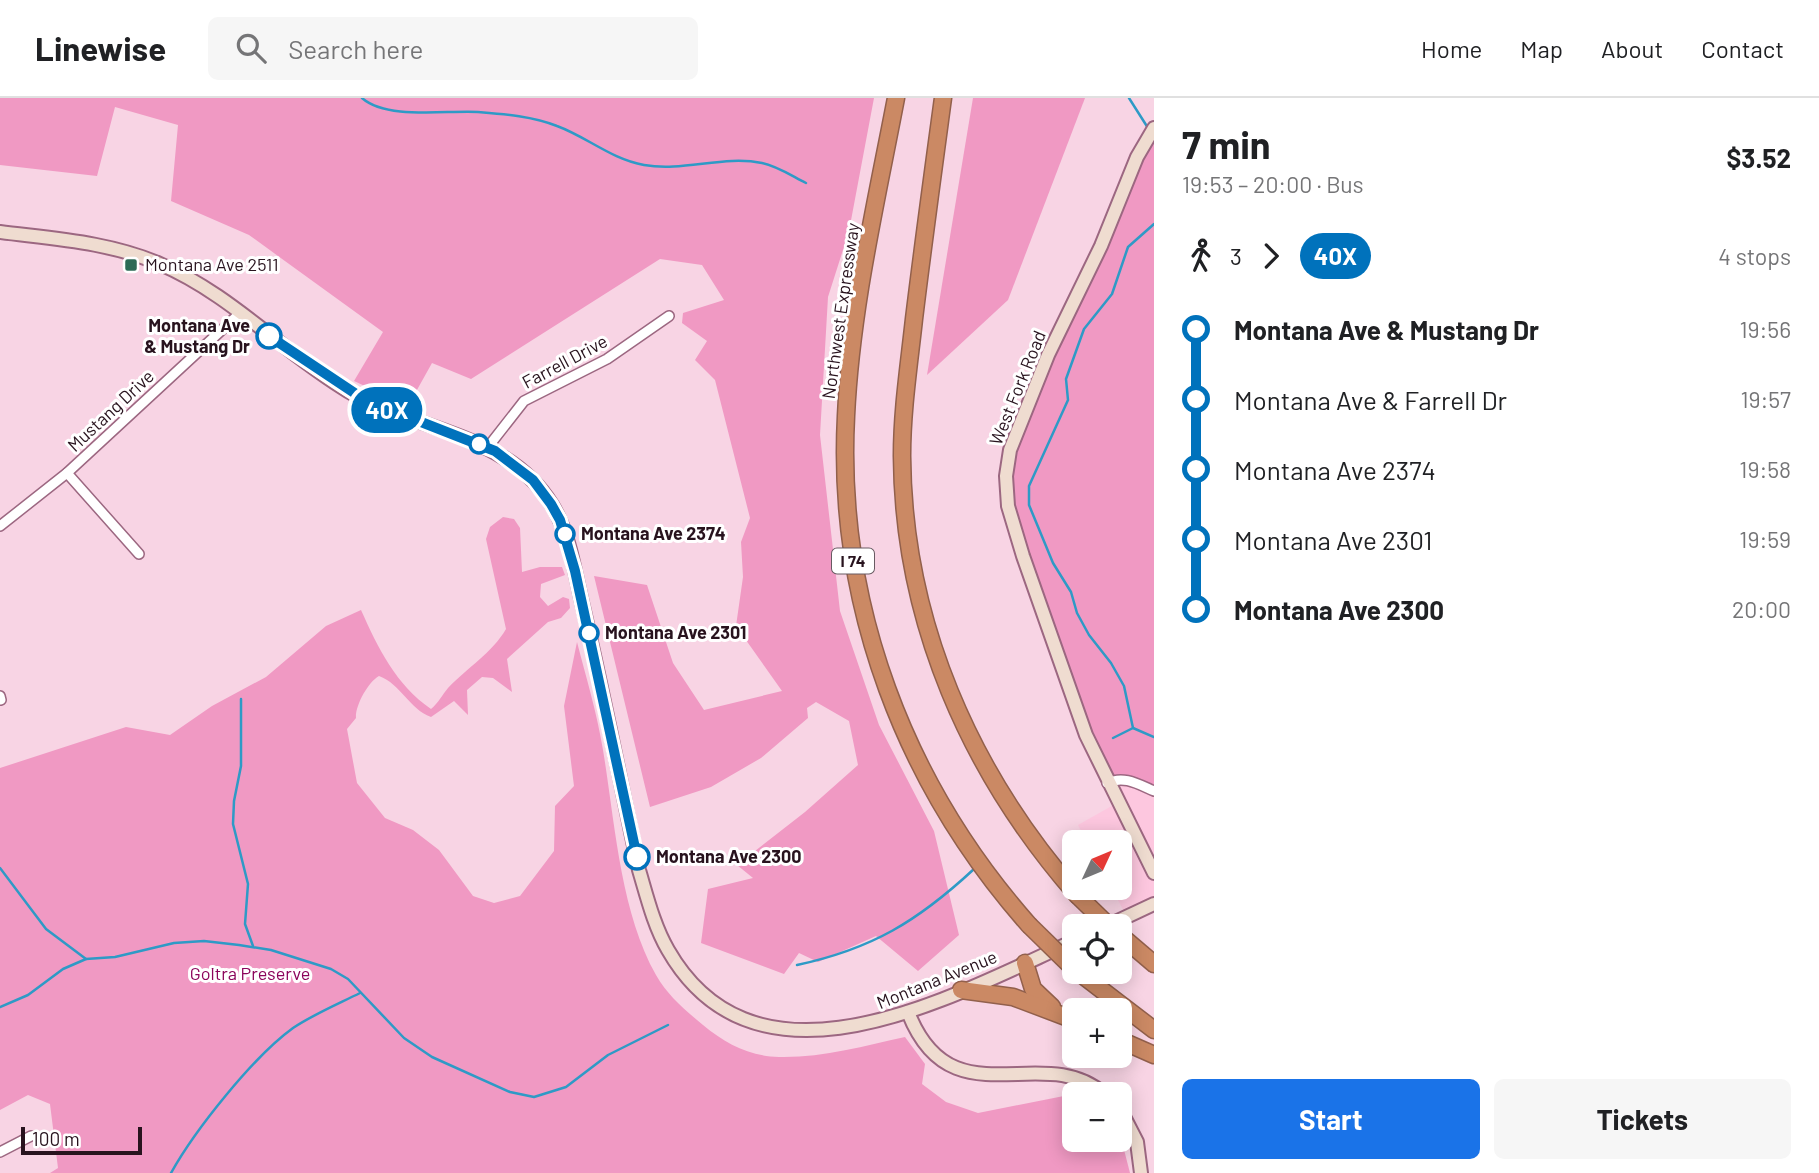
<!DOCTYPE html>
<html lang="en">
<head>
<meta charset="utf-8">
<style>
  :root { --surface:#fff; --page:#f6f6f6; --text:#202124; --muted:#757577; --line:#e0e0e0; --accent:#1a73e8 }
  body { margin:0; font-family:Barlow,sans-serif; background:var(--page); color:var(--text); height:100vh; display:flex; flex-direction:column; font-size:26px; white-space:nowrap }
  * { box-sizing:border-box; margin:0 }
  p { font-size:23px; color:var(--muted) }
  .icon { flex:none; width:38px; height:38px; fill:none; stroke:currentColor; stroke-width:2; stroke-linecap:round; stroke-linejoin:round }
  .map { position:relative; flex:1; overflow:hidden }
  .side { display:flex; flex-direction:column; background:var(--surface); width:665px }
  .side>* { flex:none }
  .badge { padding:0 14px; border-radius:23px; font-size:24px; line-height:46px }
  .needle { width:46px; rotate:46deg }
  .buttons { position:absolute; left:1062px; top:732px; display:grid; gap:14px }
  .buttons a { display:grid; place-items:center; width:70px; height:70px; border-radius:10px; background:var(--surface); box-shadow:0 4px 18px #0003; font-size:35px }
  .scale { position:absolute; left:21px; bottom:18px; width:121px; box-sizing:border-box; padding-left:7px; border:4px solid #28131e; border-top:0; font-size:19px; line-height:24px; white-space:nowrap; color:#28131e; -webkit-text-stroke:5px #fff; paint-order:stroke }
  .map>.badge { position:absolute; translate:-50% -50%; box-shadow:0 0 0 4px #fff }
  .legs { display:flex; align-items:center; gap:10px; height:77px; padding:0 28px; font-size:23px }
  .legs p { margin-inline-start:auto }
  .headline { display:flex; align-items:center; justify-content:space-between; height:119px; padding:0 28px }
  h1 { font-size:38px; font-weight:700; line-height:52px }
  .action { display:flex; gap:14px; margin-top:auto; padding:14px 28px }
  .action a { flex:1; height:80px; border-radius:10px; background:var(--accent); color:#fff; font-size:28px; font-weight:700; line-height:80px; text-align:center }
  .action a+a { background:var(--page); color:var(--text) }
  ul { padding:0 28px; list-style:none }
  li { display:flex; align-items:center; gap:24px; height:70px; font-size:26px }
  li i { display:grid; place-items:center; width:10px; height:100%; margin:0 9px; background:currentColor }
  li i::after { content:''; width:18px; height:18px; margin:-9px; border:5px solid; border-radius:50%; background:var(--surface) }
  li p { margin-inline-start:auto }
  li:first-child i { background:linear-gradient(#0000 50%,currentColor 0) }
  li:last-child i { background:linear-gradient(currentColor 50%,#0000 0) }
  header { display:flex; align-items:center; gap:42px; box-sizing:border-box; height:98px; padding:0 35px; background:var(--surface); border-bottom:2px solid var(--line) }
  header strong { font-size:33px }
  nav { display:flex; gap:38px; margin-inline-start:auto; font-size:24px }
  .search { width:490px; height:63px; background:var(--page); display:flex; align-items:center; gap:18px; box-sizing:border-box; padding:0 24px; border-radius:10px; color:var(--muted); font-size:26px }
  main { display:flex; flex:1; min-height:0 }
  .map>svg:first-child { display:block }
  .built { fill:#fdc7df }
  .green { fill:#f099c3 }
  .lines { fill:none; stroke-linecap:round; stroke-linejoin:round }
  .stream { stroke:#2e9ac6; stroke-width:2.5 }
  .street-casing { stroke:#9c6781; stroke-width:12 }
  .secondary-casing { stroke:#9c6781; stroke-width:16 }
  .highway-casing { stroke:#92604c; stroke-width:19 }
  .street { stroke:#fff; stroke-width:9 }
  .secondary { stroke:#efdcd0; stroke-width:12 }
  .highway { stroke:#cb8964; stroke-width:16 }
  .highway-bridge-casing { stroke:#92604c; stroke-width:19; stroke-linecap:butt }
  .highway-bridge { stroke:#cb8964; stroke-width:16 }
  .line-1-casing { stroke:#fff; stroke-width:16 }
  .line-1 { stroke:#0072bc; stroke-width:10 }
  .poi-dot { fill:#2c6a56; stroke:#fff; stroke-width:2.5 }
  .stop-1-dot { fill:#fff; stroke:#0072bc; stroke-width:3.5 }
  .labels { text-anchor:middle; stroke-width:6; stroke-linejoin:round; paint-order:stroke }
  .shield { fill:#fff; stroke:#685a62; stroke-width:2 }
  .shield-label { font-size:16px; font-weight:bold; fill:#28131e }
  .poi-label { font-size:18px; fill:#28131e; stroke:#fff; text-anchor:start }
  .street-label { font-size:18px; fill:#28131e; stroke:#fff }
  .stop-label { font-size:18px; font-weight:bold; fill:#28131e; stroke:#fff; text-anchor:start }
  .park-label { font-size:18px; fill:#8b045b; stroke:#fff }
</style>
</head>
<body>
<header>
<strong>Linewise</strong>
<div class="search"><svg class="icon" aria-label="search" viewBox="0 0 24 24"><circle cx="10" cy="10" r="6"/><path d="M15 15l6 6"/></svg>Search here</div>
<nav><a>Home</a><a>Map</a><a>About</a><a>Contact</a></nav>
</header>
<main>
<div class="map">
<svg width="1154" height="1075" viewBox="0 0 1154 1075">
  <rect width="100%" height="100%" fill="#f8d4e4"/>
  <polygon class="built" points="1116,680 1154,693 1154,806 1127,819 1111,789 1120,789 1120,744 1087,744 1078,727 1117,705"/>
  <g class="green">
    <polygon points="0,0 874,0 849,133 828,199 820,337 840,513 879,627 934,733 959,837 918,873 876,838 818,864 799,855 784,876 701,845 708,791 753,780 737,767 805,714 858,667 849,623 816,604 807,610 808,620 761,660 711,689 650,709 594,478 647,487 673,565 704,612 782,593 736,528 743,479 741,444 750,420 715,282 695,262 707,243 682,225 683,215 724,202 702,167 660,161 471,281 432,265 408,308 354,283 383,234 249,137 171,103 178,27 115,9 97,78 0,67"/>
    <polygon points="973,0 1085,0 1008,202 927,277"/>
    <polygon points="1154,30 1154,693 1129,682 1107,685 1008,408 1007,363"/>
    <path d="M503,419L514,421L520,430L522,474L540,469H562L565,477L541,486L540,499L548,508L563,499L569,501L570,510L561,520L548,524L507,561L512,594L493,580L482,579L467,592L468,617L454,603L431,619C409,611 401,586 379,578C368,584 355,608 356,620L347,631L357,685L385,720L413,732L439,752L473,798L494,805L520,798L554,753L555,708L574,688L564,608L577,544C586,579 597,615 603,652C615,724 620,813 656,877C668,898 685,912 703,927C726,946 749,958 779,959C821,960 864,948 905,939L925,966L922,986L946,1004L978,1015L1074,996V1041H1120V1036L1130,1075H50L58,1070L50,1006L28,997L0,1012V670L126,629L170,637L212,608L266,579L326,528L361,512C378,550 396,587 431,611C439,604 442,597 448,590C467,570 492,555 506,531L486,441L490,429Z"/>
  </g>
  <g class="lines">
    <g class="stream">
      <path d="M362,0C387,22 446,12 478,14C503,16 532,18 557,28C587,39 611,61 644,67C684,74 723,57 762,65C777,68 792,78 806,85"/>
      <polyline points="1129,0 1148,30"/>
      <polyline points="1154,126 1128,149 1112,196 1084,231 1066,281 1068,302 1029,388 1029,407 1053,465 1071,494 1077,515 1089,537 1111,565 1124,588 1133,630 1154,639"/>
      <polyline points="241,601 241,668 234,703 233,726 248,786 245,826 253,848"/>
      <polyline points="1113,640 1133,630"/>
      <polyline points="0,770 46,831 86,861"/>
      <path d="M797,867C872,851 918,823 974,771"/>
      <polyline points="0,909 28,897 63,871 86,861 115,859 174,845 204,843 239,847 271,852 331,871 348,881 404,940 432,959 510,994 534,999 566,989 608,957 668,927"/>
      <path d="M171,1075C195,1032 253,959 293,930C314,916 338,906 360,895"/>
    </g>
    <g class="street-casing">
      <g id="street">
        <polyline points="488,349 524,303 607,261 669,218"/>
        <polyline points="67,375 139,456"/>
        <polyline points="0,428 67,375 239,216"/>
        <polyline points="0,598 1,602"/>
        <path d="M1107,685C1124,677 1138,686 1154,693"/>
        <polyline points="0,1054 31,1038"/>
      </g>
    </g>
    <g class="secondary-casing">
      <g id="secondary">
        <polyline points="1154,30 1137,59 1101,148 1048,257 1010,352 1006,378 1008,408 1023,458 1086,637 1154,775"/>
        <path d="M0,134C55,141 109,144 160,166C229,195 284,255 348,293C416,333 508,335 552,407C571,438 575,478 584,513C604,599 621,686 639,772C647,799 654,828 668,852C758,1009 956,896 1074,843"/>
        <polyline points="1107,828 1154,806"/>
        <path d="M908,914C951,1025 1042,942 1104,996"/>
        <polyline points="1120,1011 1137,1044 1141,1075"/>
      </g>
    </g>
    <g class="highway-casing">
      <g id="highway">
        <path d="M896,0C876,105 851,211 846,318C836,507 905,687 1029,827"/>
        <path d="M943,0C933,74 923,147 914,221C909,267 902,312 902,358C903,523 970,675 1077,797"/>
        <polyline points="1120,837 1154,866"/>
        <polyline points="1025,865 1033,891 1052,909"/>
        <polyline points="1077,873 1154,932"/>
        <polyline points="961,892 1013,899 1074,922"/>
        <polyline points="1120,942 1154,957"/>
      </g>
    </g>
    <use href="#street" class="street"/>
    <use href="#secondary" class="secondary"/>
    <use href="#highway" class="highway"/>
    <g class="highway-bridge-casing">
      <g id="highway-bridge">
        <polyline points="1077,797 1109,828"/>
        <polyline points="1029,827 1074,871"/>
      </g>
    </g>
    <use href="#highway-bridge" class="highway-bridge"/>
  </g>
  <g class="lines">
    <g class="line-1-casing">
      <polyline id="line-1" points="269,238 365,302 495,353 533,382 551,406 560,422 575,473 637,759"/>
    </g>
    <use href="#line-1" class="line-1"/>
  </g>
  <rect class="poi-dot" x="124" y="160" width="14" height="14" rx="3.5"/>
  <g class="stop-1-dot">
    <circle cx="269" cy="238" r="12"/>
    <circle cx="479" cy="346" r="9"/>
    <circle cx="565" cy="436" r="9"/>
    <circle cx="589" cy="535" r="9"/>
    <circle cx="637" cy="759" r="12"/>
  </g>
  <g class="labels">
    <rect class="shield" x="832" y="450.5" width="42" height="25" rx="5"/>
    <g class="shield-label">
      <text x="853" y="469">I 74</text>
    </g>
    <g class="poi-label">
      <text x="145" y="173">Montana Ave 2511</text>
    </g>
    <g class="street-label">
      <text transform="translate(841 213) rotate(-82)" y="6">Northwest Expressway</text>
      <text transform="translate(565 264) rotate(-28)" y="6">Farrell Drive</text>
      <text transform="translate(1018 290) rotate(-68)" y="6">West Fork Road</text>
      <text transform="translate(111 313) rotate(-43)" y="6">Mustang Drive</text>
      <text transform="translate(937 882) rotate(-22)" y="6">Montana Avenue</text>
    </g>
    <g class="stop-label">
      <text x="250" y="234" text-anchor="end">Montana Ave<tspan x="250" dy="21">&amp; Mustang Dr</tspan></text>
      <text x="581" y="442">Montana Ave 2374</text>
      <text x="605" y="541">Montana Ave 2301</text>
      <text x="656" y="765">Montana Ave 2300</text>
    </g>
    <g class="park-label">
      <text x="250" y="882">Goltra Preserve</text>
    </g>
  </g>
</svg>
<div class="buttons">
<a><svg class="needle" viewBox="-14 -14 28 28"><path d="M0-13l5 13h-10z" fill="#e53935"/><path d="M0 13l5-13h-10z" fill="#757577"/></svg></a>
<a><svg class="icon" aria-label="locate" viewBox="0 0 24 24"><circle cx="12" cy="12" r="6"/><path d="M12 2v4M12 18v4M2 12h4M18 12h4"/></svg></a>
<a>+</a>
<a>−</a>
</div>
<div class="scale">100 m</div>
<b class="badge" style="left:387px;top:312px;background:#0072bc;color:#fff">40X</b>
</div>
<section class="side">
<div class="headline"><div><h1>7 min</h1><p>19:53 – 20:00 · Bus</p></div><b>$3.52</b></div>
<div class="legs"><svg class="icon" aria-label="walk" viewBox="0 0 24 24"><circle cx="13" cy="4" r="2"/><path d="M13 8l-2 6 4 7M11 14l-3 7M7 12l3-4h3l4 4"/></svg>3<svg class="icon" aria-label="forward" viewBox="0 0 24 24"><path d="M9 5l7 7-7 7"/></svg><b class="badge" style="background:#0072bc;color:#fff">40X</b><p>4 stops</p></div>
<ul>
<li><i style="color:#0072bc"></i><b>Montana Ave &amp; Mustang Dr</b><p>19:56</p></li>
<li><i style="color:#0072bc"></i><span>Montana Ave &amp; Farrell Dr</span><p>19:57</p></li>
<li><i style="color:#0072bc"></i><span>Montana Ave 2374</span><p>19:58</p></li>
<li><i style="color:#0072bc"></i><span>Montana Ave 2301</span><p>19:59</p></li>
<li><i style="color:#0072bc"></i><b>Montana Ave 2300</b><p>20:00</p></li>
</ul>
<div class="action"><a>Start</a><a>Tickets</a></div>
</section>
</main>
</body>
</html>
